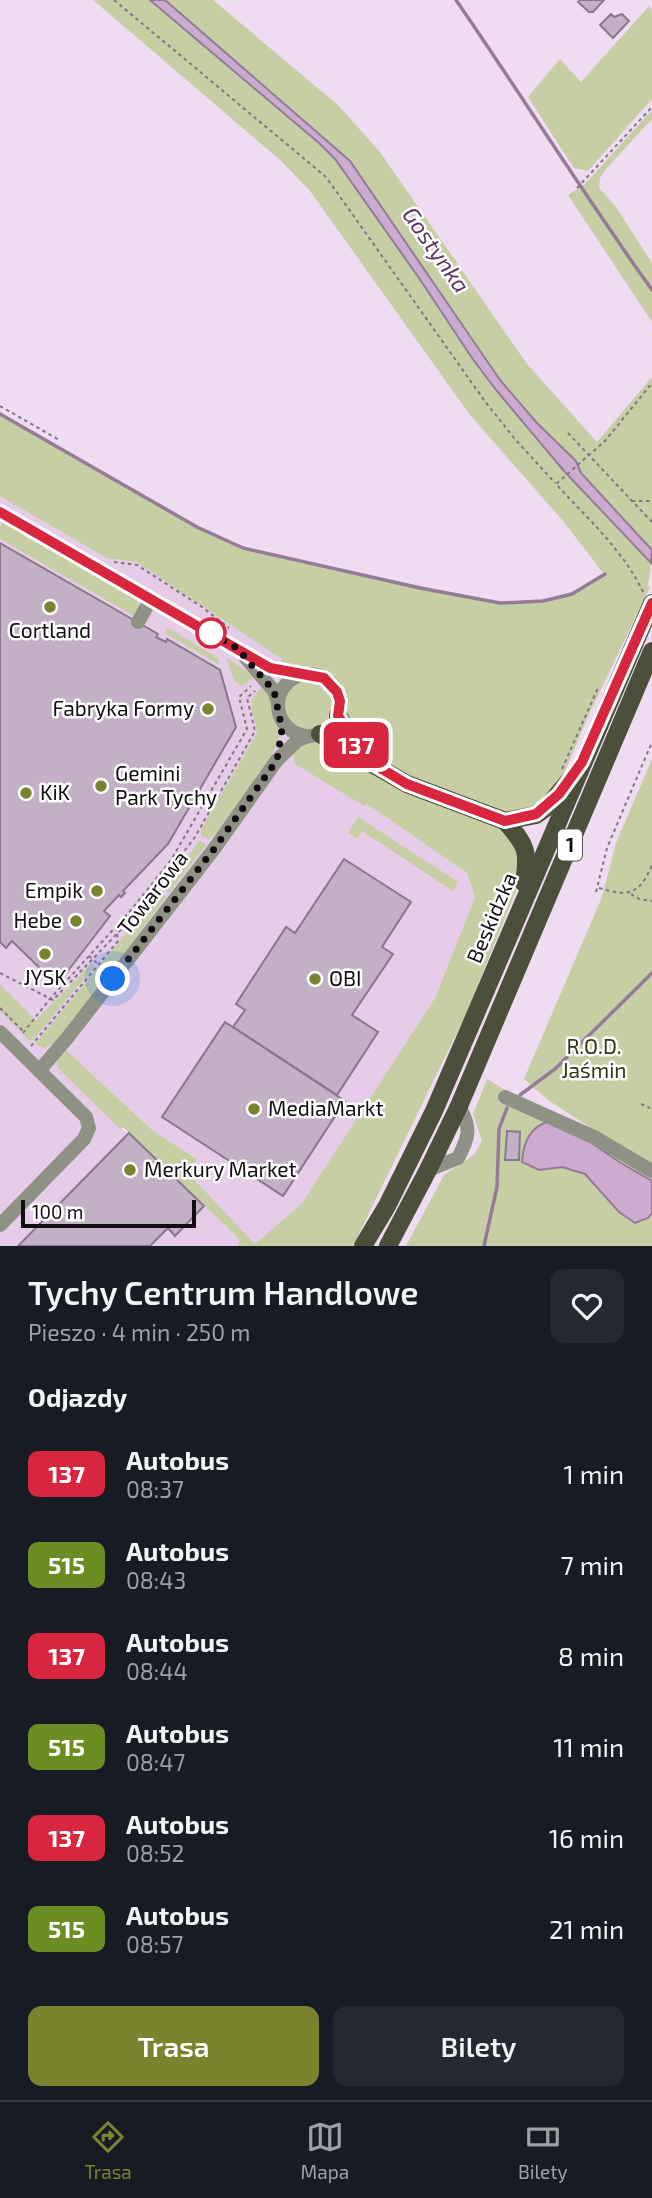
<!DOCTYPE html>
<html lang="pl">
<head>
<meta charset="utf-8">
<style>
  :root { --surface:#171b24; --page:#242831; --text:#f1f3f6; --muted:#9ea1a6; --line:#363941; --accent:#7c832e }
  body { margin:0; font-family:"Exo 2",sans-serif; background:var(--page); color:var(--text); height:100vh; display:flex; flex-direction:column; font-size:26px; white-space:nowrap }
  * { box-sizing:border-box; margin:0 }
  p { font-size:23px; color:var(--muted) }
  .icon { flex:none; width:38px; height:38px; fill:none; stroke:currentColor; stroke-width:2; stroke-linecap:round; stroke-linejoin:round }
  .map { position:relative; height:1246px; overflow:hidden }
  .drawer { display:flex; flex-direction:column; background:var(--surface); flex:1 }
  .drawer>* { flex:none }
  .badge { padding:0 14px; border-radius:10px; font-size:24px; line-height:46px }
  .scale { position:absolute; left:21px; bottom:18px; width:175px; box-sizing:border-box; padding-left:7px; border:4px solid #130c13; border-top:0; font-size:19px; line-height:24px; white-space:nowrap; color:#130c13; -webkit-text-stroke:5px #fff; paint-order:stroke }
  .you { position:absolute; width:35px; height:35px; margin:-18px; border:5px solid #fff; border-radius:50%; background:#1a73e8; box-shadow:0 0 0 10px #1a73e833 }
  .map>.badge { position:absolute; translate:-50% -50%; box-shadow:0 0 0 4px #fff }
  h2 { padding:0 28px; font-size:26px; line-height:63px }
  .round { display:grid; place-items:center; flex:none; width:74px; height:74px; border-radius:14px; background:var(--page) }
  .overview { display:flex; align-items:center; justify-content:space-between; height:119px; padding:0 28px }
  h1 { font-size:33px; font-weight:600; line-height:52px }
  .button { display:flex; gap:14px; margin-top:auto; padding:14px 28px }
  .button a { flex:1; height:80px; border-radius:14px; background:var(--accent); color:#fff; font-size:28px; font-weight:600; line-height:80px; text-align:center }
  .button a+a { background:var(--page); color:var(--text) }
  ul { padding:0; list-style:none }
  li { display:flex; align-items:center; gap:21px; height:91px; padding:0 28px }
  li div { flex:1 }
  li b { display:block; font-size:26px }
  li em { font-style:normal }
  li .badge { min-width:77px; font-weight:700; text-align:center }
  .dock { display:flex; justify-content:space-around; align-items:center; height:98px; border-top:2px solid var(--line); background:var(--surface); font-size:19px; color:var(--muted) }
  .dock a { display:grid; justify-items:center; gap:4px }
  .dock .on { color:var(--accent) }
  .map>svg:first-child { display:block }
  .built { fill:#e6cce9 }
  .green { fill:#c8cea4 }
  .water { fill:#cdabd1; stroke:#957b98; stroke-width:2 }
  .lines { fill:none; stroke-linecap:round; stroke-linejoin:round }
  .stream { stroke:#957b98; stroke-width:3.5 }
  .building { fill:#c3afc6; stroke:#89778c; stroke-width:2 }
  .path { stroke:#837584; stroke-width:2; stroke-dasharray:3.5 3.5; stroke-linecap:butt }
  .minor { stroke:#8f9185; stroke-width:14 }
  .major { stroke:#4c4f3a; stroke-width:18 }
  .line-casing { stroke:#fff; stroke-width:16 }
  .line { stroke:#d7263d; stroke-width:10 }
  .walk { stroke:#130c13; stroke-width:7; stroke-dasharray:0 12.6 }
  .poi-dot { fill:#7c832e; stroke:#fff; stroke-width:2.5 }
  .stop-dot { fill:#fff; stroke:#d7263d; stroke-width:3.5 }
  .labels { text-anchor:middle; stroke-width:5; stroke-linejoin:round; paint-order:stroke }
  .shield { fill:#fff; stroke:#5a555a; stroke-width:2 }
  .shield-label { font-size:19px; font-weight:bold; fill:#130c13 }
  .poi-label { font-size:21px; fill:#130c13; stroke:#fff; text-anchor:start }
  .street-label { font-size:21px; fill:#130c13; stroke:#fff }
  .park-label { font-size:21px; fill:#323610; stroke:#fff }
  .water-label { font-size:23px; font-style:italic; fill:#5d3364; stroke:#fff }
</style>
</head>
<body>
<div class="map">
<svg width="652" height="1246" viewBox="0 0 652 1246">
  <rect width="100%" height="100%" fill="#f0dbf3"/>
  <polygon class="built" points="0,496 105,558 136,562 283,659 322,668 332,673 346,694 347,720 362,742 380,758 375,789 367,804 467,873 475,897 435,998 302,1203 255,1244 188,1173 196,1158 152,1130 66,1050 58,1068 239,1239 238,1246 0,1246"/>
  <g class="green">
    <polygon points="93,0 150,0 319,143 335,159 419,278 472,358 496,390 564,471 651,563 648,585 650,587 590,712 558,788 542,806 518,814 501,811 421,784 384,765 380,758 362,742 347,720 346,694 332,673 309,666 292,669 279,665 282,659 136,562 106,558 0,496 0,414 197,527 243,548 500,603 543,601 572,594 604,574 563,521 470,415 310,191 281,161"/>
    <polygon points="165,0 213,0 338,105 380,152 527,364 597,442 652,377 652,550 581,472 576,461 536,422 500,380 350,161"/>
    <polygon points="649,6 652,10 652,99 588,171 574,168 528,97 560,59 581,82"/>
    <polygon points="652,110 652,119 605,170 600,178 599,188 616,207 652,263 652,322 568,195 585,184"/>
    <polygon points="4,520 136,598 139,606 134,616 0,539 0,527"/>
    <polygon points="168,628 218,658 219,665 165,633"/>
    <polygon points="226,657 255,677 242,686 234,681"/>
    <circle cx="309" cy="704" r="26"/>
    <path d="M264,685C269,694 281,727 279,737C274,761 232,811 216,833L210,839L201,836V830L256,734L257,730C251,708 245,702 264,685Z"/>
    <path d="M318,740L503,827L517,842L518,886L466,1014L353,1246H238L239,1239L123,1127L121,1129L119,1128L58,1068L57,1061L66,1050L152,1130L197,1159L188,1173L255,1244L302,1203L435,998L475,897L467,873L367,804L364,806L295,764L293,755C300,745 306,741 318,740Z"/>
    <polygon points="652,759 652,1168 548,1100 524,1079 602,897 616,843"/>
    <polygon points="358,817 458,882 453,891 362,831 357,839 348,833"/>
    <polygon points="200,840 206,845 169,893 163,889"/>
    <polygon points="160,892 166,897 58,1041 45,1048 35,1044"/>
    <polygon points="92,963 95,966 31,1042 0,1011 0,984 36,1020"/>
    <polygon points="487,1079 652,1178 652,1246 406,1246 444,1175 474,1155 482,1141 473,1114"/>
  </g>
  <g class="water">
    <polygon points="150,0 165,0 350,161 500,380 536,422 576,461 581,473 652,550 651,563 564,471 496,390 472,358 419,278 335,159 319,143"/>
    <path d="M547,1122L590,1142L621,1163L652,1181V1213L648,1218L635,1223L619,1212L585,1174L562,1167L539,1170L522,1162C523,1144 529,1128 547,1122Z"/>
  </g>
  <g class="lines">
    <g class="stream">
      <path d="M456,0C522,96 584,195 652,290"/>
      <polyline points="0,414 197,527 243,548 420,588 500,603 543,601 572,594 605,574"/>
      <polyline points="520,1095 555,1069 652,973"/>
      <polyline points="484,1246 497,1187 499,1129 507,1108"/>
    </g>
  </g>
  <g class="building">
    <polygon points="580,0 604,0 593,12 589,12 578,2"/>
    <polygon points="611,14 614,17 622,14 629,21 613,38 600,25"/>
    <polygon points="0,543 158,634 156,637 166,642 167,639 220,670 236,727 168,844 123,891 125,893 121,897 119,895 104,911 110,916 57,985 12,941 6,948 0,942"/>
    <polygon points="344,859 411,902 382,947 393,954 352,1015 378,1032 337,1095 233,1027 245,1010 236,1004 286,927 295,933"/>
    <polygon points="225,1022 345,1101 283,1196 162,1117"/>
    <polygon points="507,1131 520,1132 519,1160 505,1160"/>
    <polygon points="129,1133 204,1206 175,1236 168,1228 150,1246 18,1246"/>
  </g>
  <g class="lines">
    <g class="path">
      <polyline points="114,0 326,177 484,400 514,438 555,483"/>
      <polyline points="577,188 652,107"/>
      <polyline points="0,406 59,440"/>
      <polyline points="568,433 652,522"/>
      <polyline points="632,501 652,501"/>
      <polyline points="114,562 137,565 202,607 229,628"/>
      <path d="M643,592C623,550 587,518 556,484L605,441L652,383"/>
      <polyline points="562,769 598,688"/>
      <path d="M599,888C629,897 639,895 652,865"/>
      <polyline points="596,892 607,848 652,742"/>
      <polyline points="631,894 639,899 652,901"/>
      <polyline points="89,956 98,964"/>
      <polyline points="0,973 53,1000 137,913 195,837 255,731 247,698 255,691"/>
      <polyline points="0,1008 23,1031"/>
      <polyline points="23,1033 49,1000 131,910 171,860 247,729 239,697 251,686"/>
      <polyline points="31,1046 118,941 116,927"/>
      <polyline points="641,1104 652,1109"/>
    </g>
    <g class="minor">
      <polyline points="0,512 270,668 304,674"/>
      <polyline points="138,622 151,599"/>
      <polyline points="245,657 274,691 278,702"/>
      <circle cx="309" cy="705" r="31"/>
      <polyline points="0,1032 86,1117 89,1128 84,1139 0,1225"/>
      <polyline points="39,1071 68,1037 214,849 277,760 298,740 309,736"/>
      <polyline points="505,1097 596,1138 652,1171"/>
      <path d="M428,1170L458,1158C469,1136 472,1129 459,1106"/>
    </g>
    <g class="major">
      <polyline points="338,716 364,754"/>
      <polyline points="320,734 407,784 505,821 536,815 547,807 568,782"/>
      <path d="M505,821C527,846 529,851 524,883"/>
      <polyline points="363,1246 387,1206 434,1111 652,603"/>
      <polyline points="388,1246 428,1170 459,1106 652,651"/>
    </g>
  </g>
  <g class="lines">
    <g class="line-casing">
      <polyline id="line" points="0,512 270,668 324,678 337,692 340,701 338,716 370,762 407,784 505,821 536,814 559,794 582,762 652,603"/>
    </g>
    <use href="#line" class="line"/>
    <polyline class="walk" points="113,979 214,849 277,760 282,729 274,691 237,648 211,633"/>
  </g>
  <g class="poi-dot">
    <circle cx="50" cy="607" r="7"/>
    <circle cx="208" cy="709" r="7"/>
    <circle cx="101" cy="786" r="7"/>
    <circle cx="26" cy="793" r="7"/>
    <circle cx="97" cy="891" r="7"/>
    <circle cx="76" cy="921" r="7"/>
    <circle cx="45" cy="954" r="7"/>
    <circle cx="315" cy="979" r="7"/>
    <circle cx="254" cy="1109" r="7"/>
    <circle cx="130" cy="1170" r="7"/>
  </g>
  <circle class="stop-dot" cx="211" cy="633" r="14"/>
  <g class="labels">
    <rect class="shield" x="558" y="829.5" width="24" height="31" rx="5"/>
    <g class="shield-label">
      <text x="570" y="852">1</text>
    </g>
    <g class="poi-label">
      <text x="50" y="638" text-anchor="middle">Cortland</text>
      <text x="194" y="716" text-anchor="end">Fabryka Formy</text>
      <text x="115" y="781">Gemini<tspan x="115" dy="24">Park Tychy</tspan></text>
      <text x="40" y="800">KiK</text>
      <text x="83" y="898" text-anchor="end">Empik</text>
      <text x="62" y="928" text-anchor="end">Hebe</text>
      <text x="45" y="985" text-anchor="middle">JYSK</text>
      <text x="329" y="986">OBI</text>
      <text x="268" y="1116">MediaMarkt</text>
      <text x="144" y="1177">Merkury Market</text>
    </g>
    <g class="street-label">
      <text transform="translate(153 893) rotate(-52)" y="7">Towarowa</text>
      <text transform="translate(492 918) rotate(-67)" y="7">Beskidzka</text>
    </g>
    <g class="park-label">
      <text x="594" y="1054">R.O.D.<tspan x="594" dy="24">Jaśmin</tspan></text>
    </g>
    <g class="water-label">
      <text transform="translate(436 250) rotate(55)" y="8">Gostynka</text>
    </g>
  </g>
</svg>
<div class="scale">100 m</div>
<div class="you" style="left:113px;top:979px"></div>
<b class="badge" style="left:356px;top:745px;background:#d7263d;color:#fff">137</b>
</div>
<section class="drawer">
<div class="overview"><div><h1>Tychy Centrum Handlowe</h1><p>Pieszo · 4 min · 250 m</p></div><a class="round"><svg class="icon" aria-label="heart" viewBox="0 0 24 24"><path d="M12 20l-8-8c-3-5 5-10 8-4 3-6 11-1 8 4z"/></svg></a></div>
<h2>Odjazdy</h2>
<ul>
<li><span class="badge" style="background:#d7263d;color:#fff">137</span><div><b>Autobus</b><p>08:37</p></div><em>1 min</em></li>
<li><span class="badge" style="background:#6b8e23;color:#fff">515</span><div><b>Autobus</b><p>08:43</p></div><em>7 min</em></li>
<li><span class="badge" style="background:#d7263d;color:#fff">137</span><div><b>Autobus</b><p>08:44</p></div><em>8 min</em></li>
<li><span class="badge" style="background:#6b8e23;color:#fff">515</span><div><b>Autobus</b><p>08:47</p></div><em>11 min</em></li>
<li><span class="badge" style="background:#d7263d;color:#fff">137</span><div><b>Autobus</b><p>08:52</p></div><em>16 min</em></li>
<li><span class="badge" style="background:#6b8e23;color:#fff">515</span><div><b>Autobus</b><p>08:57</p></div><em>21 min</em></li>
</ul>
<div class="button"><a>Trasa</a><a>Bilety</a></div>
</section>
<nav class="dock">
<a class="on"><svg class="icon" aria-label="directions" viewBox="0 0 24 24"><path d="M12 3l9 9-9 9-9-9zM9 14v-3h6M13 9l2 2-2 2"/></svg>Trasa</a>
<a><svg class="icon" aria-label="map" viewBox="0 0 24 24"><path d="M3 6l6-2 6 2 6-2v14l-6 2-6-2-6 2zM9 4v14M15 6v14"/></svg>Mapa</a>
<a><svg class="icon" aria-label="tickets" viewBox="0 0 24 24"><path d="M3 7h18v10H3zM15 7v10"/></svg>Bilety</a>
</nav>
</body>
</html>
